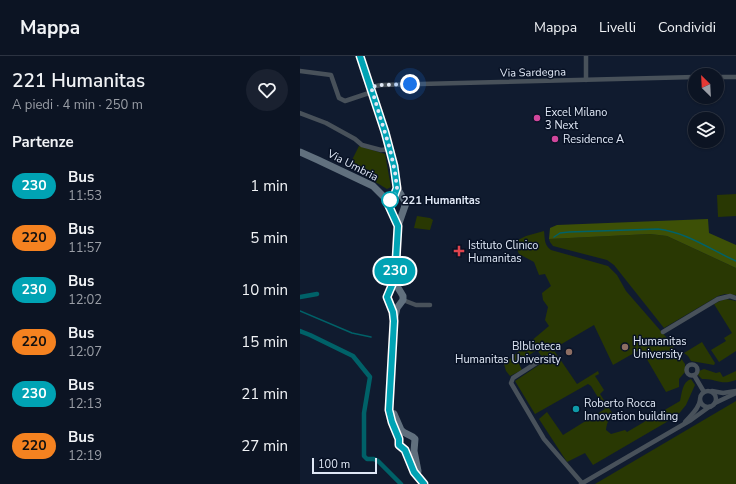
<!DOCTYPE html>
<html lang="it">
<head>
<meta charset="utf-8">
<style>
  :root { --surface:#0c1423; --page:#1a2130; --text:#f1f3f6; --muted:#9a9ea6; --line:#2c3341 }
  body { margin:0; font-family:"Nunito Sans",sans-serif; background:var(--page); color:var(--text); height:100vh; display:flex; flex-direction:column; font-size:15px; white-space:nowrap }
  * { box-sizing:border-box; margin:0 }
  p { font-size:13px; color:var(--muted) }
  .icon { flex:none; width:22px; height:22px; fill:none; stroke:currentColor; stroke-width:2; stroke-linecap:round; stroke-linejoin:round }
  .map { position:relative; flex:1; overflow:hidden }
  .panel { display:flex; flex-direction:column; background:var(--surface); width:300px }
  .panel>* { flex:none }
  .badge { padding:0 8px; border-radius:13px; font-size:14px; line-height:26px }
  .needle { width:26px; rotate:336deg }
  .buttons { position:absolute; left:388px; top:12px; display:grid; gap:8px }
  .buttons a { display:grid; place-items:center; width:36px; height:36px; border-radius:50%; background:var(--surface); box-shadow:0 1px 3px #0004,0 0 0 1px var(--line); font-size:20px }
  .scale { position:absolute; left:12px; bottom:10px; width:65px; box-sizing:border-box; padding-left:4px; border:2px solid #e0e8f6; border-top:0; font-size:11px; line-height:14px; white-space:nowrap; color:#e0e8f6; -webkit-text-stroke:3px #081225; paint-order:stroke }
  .you { position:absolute; width:20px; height:20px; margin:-10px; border:3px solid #fff; border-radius:50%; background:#1a73e8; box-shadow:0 0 0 6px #1a73e833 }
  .map>.badge { position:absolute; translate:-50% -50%; box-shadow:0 0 0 2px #fff }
  h2 { padding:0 12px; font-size:15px; line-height:36px }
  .round { display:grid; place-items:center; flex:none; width:42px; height:42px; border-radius:21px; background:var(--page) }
  .headline { display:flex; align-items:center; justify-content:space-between; height:68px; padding:0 12px }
  h1 { font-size:19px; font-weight:600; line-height:30px }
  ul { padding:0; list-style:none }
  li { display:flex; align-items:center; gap:12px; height:52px; padding:0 12px }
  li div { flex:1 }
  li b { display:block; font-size:15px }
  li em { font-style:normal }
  li .badge { min-width:44px; font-weight:700; text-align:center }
  header { display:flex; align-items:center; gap:24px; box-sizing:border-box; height:56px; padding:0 20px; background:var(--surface); border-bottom:1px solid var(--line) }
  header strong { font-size:19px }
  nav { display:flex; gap:22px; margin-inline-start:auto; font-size:14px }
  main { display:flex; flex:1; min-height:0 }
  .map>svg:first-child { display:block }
  .green { fill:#293803 }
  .forest { fill:#3d5006 }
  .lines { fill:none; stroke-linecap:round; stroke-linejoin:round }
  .stream { stroke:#006168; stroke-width:1.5 }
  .canal { stroke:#006168; stroke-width:4.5 }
  .street { stroke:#48515a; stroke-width:4.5 }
  .secondary { stroke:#61707e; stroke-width:7 }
  .line-casing { stroke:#fff; stroke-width:9 }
  .line { stroke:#00a3b4; stroke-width:6 }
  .walk { stroke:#e0e8f6; stroke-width:4; stroke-dasharray:0 7.2 }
  .hotel-dot { fill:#d1479c; stroke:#081225; stroke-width:1.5 }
  .stop-dot { fill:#fff; stroke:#00a3b4; stroke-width:2 }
  .health-dot { fill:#e0444e; stroke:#081225; stroke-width:1.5 }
  .education-dot { fill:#8d6e63; stroke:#081225; stroke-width:1.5 }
  .culture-dot { fill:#0f9aa8; stroke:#081225; stroke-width:1.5 }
  .labels { text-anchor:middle; stroke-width:3; stroke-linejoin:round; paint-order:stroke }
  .street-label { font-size:11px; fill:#e0e8f6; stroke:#081225 }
  .poi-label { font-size:11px; fill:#e0e8f6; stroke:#081225; text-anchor:start }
  .stop-label { font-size:11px; font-weight:bold; fill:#e0e8f6; stroke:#081225; text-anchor:start }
</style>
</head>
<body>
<header>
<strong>Mappa</strong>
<nav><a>Mappa</a><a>Livelli</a><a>Condividi</a></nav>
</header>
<main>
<section class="panel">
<div class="headline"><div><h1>221 Humanitas</h1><p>A piedi · 4 min · 250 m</p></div><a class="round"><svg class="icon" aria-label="heart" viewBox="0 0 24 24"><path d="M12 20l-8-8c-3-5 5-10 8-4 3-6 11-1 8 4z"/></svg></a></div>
<h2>Partenze</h2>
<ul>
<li><span class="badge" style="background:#00a3b4;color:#fff">230</span><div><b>Bus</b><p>11:53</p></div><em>1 min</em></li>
<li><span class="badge" style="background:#f58220;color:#111">220</span><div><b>Bus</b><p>11:57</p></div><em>5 min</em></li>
<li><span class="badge" style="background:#00a3b4;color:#fff">230</span><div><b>Bus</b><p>12:02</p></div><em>10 min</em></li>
<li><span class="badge" style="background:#f58220;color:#111">220</span><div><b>Bus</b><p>12:07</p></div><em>15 min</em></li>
<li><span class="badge" style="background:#00a3b4;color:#fff">230</span><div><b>Bus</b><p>12:13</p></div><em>21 min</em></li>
<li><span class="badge" style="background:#f58220;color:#111">220</span><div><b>Bus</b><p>12:19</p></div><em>27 min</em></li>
</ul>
</section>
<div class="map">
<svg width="436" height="428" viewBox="0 0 436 428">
  <rect width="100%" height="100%" fill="#101b2f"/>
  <g class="green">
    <polygon points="59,90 85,98 91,131 87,133 49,110"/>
    <polygon points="436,138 436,160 418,161 417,139"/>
    <polygon points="117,160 130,162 133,164 130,174 114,172"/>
    <path d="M244,175C245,183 244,189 251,194L308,210L317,219L326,235L366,281L385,308V316L379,323V331L366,336L341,293L313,309L294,269L253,293L277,328L298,315L299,318L295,320L304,334L300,338L314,360C308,363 307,367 306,374L311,378L325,374L327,376L380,345C382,337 382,326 391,323L395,329L386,349L377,360L293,409L285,397L267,406L239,363L247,356L263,379L305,353L291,330L288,328L235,358L215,325L245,305L237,294L218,306L222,314L210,320L206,315L204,308L249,270L245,264L248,251L243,244L242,237L251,230L245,218L239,219L234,206L219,198L214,186L226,180Z"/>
    <polygon points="350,178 367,180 436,212 436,239 425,238 418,240 364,272 314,209 307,204 253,190 250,186 249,183"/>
    <polygon points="426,243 436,245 436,295 419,306 411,294 426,285 424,282 432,277 414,248 420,245"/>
    <polygon points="402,286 415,307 414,309 391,305 388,300 384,297"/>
    <path d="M404,313L416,317L420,316L423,321L436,315V324C420,330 416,322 402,323L398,319L399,315Z"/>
    <polygon points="436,345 436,428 295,428"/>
  </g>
  <polygon class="forest" points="408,163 409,177 436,189 436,212 367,180 350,178 249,183 250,172 257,169"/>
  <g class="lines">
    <g class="stream">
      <path d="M254,181L260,177L269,176L358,173C386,176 411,194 436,205"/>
      <polyline points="0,255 52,277 71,281"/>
    </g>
    <g class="canal">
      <polyline points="0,241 17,238"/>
      <polyline points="0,275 10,279 53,300 70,321 64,357 64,400 67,403 74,403 78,405 101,428"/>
    </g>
    <g class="street">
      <polyline points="286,0 286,24"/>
      <polyline points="0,15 31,19 39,42 45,45 72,36"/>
      <polyline points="417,21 436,21"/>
      <polyline points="71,31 81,29 395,21"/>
      <polyline points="0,57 26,67 55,83 62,89 81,94 90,93"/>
      <polyline points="103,244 116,249 130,249"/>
      <polyline points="363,276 418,243 430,240 436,242"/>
      <polyline points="241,304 213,322 211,327 244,383 282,427"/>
      <circle cx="392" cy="314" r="5.5"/>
      <polyline points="394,319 404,336"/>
      <circle cx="408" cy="343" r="8"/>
      <polyline points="412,335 423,337 436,335"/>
      <polyline points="415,347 436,337"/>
      <path d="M385,366C391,359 399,353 400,344"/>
      <polyline points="281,428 391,364 409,351"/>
    </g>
    <g class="secondary">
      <polyline points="60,0 90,93 97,132 106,147 98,170 97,205 97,230 103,240 103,244 97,252 94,265 89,354 92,366 99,383 99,389 105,394 114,416 124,428"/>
      <polyline points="0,96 18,104 73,130 84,141 98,169"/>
      <polyline points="93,261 93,256 87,241 93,229 95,221"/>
      <path d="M94,358L101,374C105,379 111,378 115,383L114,395L118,415"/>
    </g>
  </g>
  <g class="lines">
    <g class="line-casing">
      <polyline id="line" points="60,0 85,76 94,110 97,132 94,140 90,143 88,148 98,170 95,222 87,241 93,256 94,265 89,354 92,366 99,383 99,389 105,394 114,416 124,428"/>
    </g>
    <use href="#line" class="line"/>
    <polyline class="walk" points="90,144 94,140 97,132 95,116 90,93 71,31 81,29 110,28"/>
  </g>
  <g class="hotel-dot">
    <circle cx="237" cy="62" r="4"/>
    <circle cx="255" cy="83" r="4"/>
  </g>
  <circle class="stop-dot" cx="90" cy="144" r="8"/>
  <path class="health-dot" d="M157 189h4v4h4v4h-4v4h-4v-4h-4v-4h4z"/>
  <g class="education-dot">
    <circle cx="325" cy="291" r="4"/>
    <circle cx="269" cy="296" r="4"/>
  </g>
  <circle class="culture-dot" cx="276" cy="353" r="4"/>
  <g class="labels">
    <g class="street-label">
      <text transform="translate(233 16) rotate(-1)" y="4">Via Sardegna</text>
      <text transform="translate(53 109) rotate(27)" y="4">Via Umbria</text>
    </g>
    <g class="poi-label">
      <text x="245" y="60">Excel Milano<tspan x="245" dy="13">3 Next</tspan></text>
      <text x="263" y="87">Residence A</text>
      <text x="168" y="193">Istituto Clinico<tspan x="168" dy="13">Humanitas</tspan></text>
      <text x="333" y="289">Humanitas<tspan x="333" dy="13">University</tspan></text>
      <text x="261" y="294" text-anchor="end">BIblioteca<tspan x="261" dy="13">Humanitas University</tspan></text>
      <text x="284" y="351">Roberto Rocca<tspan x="284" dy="13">Innovation building</tspan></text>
    </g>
    <g class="stop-label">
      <text x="102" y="148">221 Humanitas</text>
    </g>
  </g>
</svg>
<div class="buttons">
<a><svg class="needle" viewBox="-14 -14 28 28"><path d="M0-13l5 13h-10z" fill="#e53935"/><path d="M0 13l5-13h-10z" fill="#9a9ea6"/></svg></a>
<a><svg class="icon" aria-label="layers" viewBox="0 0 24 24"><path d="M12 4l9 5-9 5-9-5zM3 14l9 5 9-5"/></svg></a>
</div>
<div class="scale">100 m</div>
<div class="you" style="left:110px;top:28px"></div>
<b class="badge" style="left:95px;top:215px;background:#00a3b4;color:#fff">230</b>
</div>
</main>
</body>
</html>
